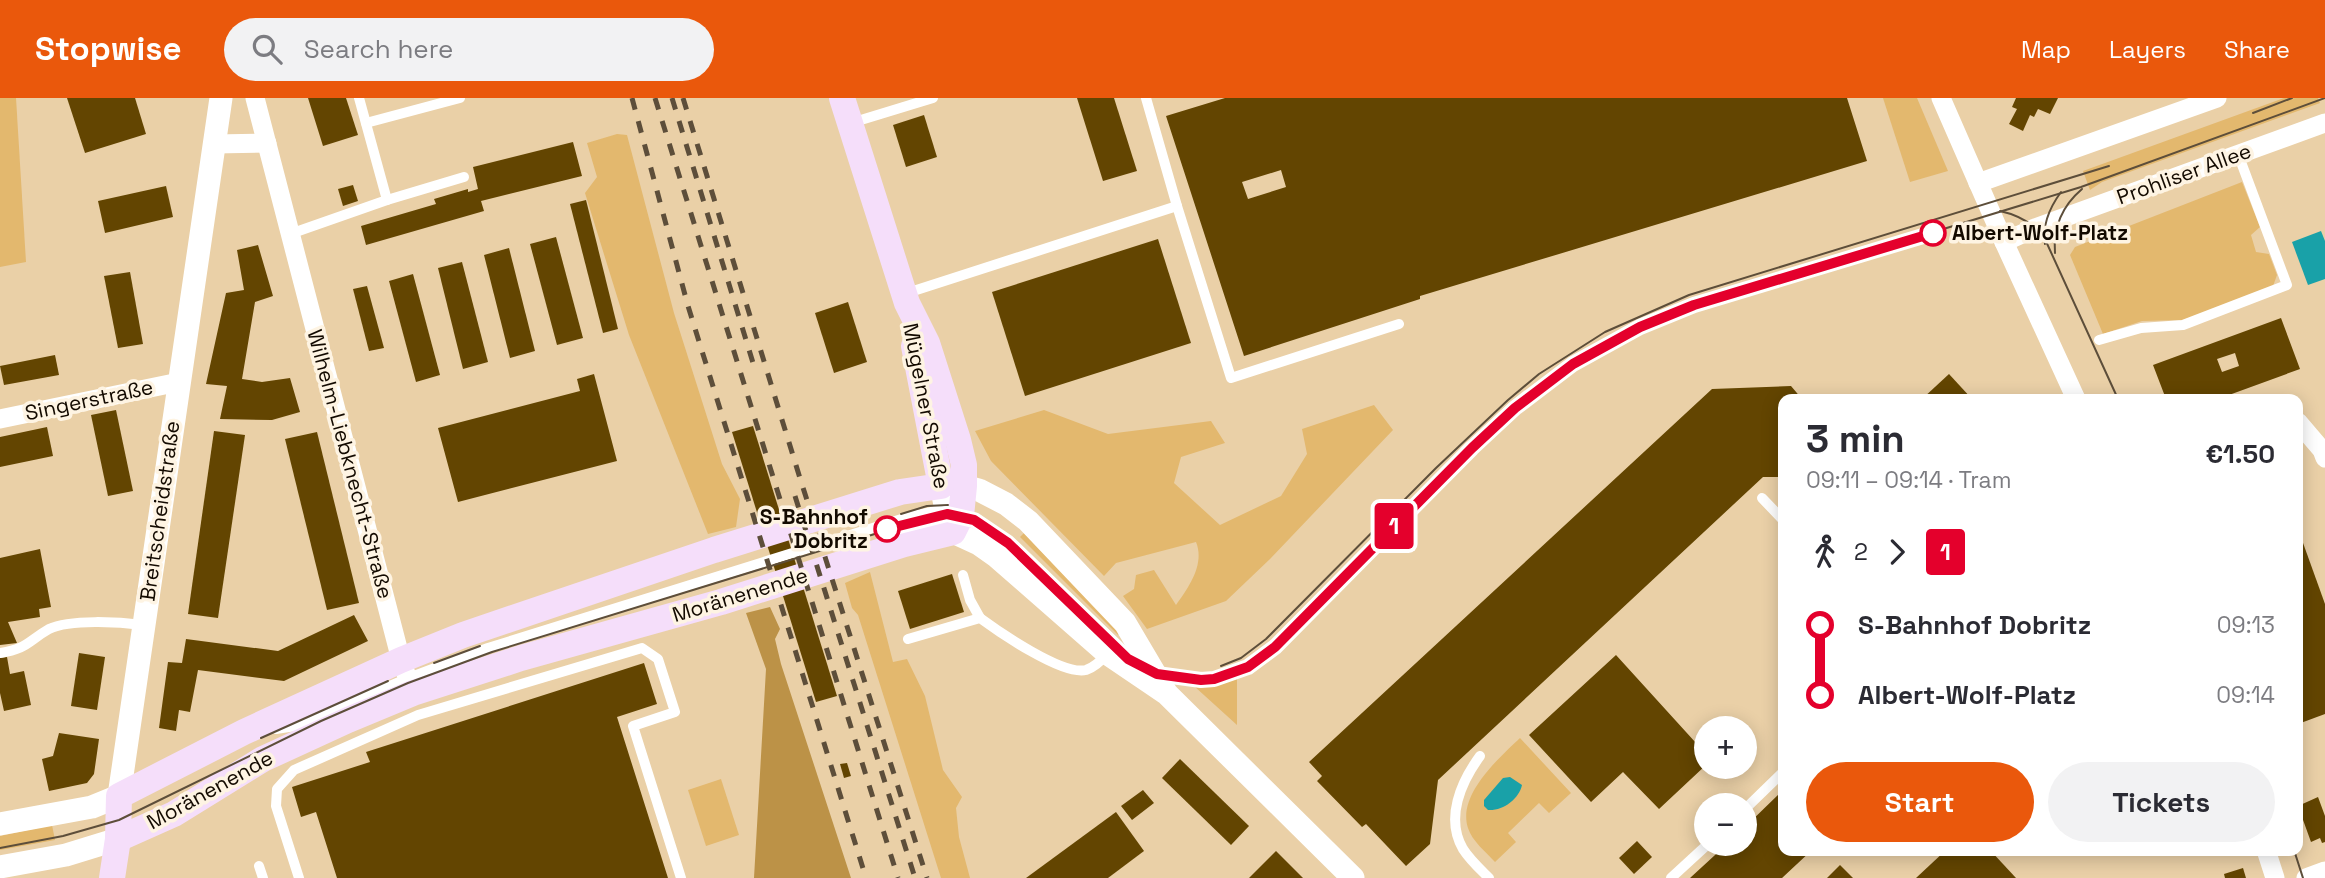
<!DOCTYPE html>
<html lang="en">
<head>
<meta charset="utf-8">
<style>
  :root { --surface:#fff; --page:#f2f2f3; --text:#2b2b33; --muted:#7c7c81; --accent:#ea580c }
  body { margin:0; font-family:"Space Grotesk",sans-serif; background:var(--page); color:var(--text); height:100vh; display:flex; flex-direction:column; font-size:26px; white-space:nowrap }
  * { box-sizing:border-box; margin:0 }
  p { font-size:23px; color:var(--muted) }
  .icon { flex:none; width:38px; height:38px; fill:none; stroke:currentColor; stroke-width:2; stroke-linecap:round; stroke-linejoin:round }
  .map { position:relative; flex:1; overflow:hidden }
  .side { position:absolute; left:1778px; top:296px; width:525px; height:462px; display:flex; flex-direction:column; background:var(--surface); border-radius:14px; box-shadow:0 4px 18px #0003 }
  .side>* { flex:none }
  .badge { padding:0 14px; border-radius:5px; font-size:24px; line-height:46px }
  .buttons { position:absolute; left:1694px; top:618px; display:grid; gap:14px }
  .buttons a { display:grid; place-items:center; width:63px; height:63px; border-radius:50%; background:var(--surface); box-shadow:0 4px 18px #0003; font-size:35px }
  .map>.badge { position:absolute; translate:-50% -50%; box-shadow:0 0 0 4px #fff }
  .legs { display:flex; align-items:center; gap:10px; height:77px; padding:0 28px; font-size:23px }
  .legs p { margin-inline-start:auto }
  .head { display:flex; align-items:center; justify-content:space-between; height:119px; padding:0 28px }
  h1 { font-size:38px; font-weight:800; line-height:52px }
  .primary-button { display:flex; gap:14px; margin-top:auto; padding:14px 28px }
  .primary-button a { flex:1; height:80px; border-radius:42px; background:var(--accent); color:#fff; font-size:28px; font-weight:800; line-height:80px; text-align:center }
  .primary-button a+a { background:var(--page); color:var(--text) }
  ul { padding:0 28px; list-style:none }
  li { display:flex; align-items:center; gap:24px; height:70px; font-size:26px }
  li i { display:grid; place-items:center; width:10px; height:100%; margin:0 9px; background:currentColor }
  li i::after { content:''; width:18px; height:18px; margin:-9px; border:5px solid; border-radius:50%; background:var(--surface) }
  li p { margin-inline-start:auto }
  li:first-child i { background:linear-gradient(#0000 50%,currentColor 0) }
  li:last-child i { background:linear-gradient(currentColor 50%,#0000 0) }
  header { display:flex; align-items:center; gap:42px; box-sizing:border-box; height:98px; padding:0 35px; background:var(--accent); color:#fff }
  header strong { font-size:33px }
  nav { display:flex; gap:38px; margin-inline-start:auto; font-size:24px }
  .search { width:490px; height:63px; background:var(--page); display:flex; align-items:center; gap:18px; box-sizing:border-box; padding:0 24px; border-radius:38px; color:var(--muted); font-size:26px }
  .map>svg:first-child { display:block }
  .green { fill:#e3b86e }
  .forest { fill:#bc9247 }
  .water { fill:#19a1a8 }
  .building { fill:#634501; fill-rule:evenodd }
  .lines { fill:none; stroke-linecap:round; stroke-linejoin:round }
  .service { stroke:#fff; stroke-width:10 }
  .minor { stroke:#fff; stroke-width:19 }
  .tertiary { stroke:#fff; stroke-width:23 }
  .secondary { stroke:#f5defa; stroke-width:26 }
  .tram { stroke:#5d4e3a; stroke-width:2 }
  .rail { stroke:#5d4e3a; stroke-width:5; stroke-dasharray:12 12; stroke-linecap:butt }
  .line-1-casing { stroke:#fff; stroke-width:16 }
  .line-1 { stroke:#e4002c; stroke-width:10 }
  .stop-1-dot { fill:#fff; stroke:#e4002c; stroke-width:3.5 }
  .labels { text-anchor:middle; stroke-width:7; stroke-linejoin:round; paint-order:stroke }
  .street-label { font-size:21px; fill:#130a00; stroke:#fef4e3 }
  .stop-label { font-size:21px; font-weight:bold; fill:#130a00; stroke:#fef4e3; text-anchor:start }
</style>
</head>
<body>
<header>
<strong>Stopwise</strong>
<div class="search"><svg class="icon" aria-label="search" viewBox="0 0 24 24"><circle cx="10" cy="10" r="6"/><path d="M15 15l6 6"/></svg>Search here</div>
<nav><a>Map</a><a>Layers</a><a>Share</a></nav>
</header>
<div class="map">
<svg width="2325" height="780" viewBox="0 0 2325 780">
  <rect width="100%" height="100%" fill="#ead0a7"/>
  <g class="green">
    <polygon points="0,0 16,0 26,164 0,169"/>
    <polygon points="1883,0 1917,0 1948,73 1910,84"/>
    <polygon points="2284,0 2318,0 2320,5 2102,84 2090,92 2083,73"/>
    <polygon points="617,36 627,37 674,215 722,366 740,401 736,429 708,436 629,237 585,95 597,79 587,45"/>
    <polygon points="2242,84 2260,129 2251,137 2256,154 2269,156 2277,177 2272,191 2183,222 2142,223 2103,236 2070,157 2075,149"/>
    <path d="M1374,307L1393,332L1270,461L1226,503L1147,531L1123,498L1134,491L1136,477L1154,472L1176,507C1189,489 1205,466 1196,444L1116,465L1104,478L991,363L975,333L1044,312L1108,336L1211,323L1225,345L1181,359L1174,385L1220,427L1281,398L1307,356L1302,331Z"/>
    <polygon points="1024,435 1120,535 1118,537 1020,439"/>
    <polygon points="870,474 893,564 907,561 925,598 943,672 962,699 956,710 959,739 970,780 941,780 858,517 852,510 845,485"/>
    <polygon points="1237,581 1237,627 1194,588 1214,588"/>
    <path d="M1520,640L1571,695L1549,715L1539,705L1508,735L1516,744L1495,764C1486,754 1472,743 1468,730C1457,697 1499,660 1520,640Z"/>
    <polygon points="721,681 739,737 706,748 688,692"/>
    <polygon points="52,727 55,742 0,752 0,738"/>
  </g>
  <polygon class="forest" points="770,509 780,531 775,541 781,566 851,780 754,780 766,571 746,515"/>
  <g class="water">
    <polygon points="2321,133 2325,143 2325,181 2308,187 2292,144"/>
    <path d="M1510,679L1522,687C1519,701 1503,713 1488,712L1484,708V702L1503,680Z"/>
  </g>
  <g class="building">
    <polygon points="67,0 135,0 146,36 85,55"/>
    <polygon points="308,0 346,0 358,37 323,48"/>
    <polygon points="1077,0 1114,0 1137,73 1103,83"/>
    <path d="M1225,0H1847L1867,63L1420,198V201L1244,258L1166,18ZM1281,72L1286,89L1248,101L1242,84Z"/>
    <polygon points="2016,0 2058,0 2050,16 2038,11 2034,19 2030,17 2023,33 2009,26 2017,11 2012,9"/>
    <polygon points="924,17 937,59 906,69 893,27"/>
    <polygon points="573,44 582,78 481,103 484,113 366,147 361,128 436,106 434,101 468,91 468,94 478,91 473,69"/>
    <polygon points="353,87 358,103 343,108 338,91"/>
    <polygon points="166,88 173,119 105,135 98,103"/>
    <polygon points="586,102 618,231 603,235 570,106"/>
    <polygon points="556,139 583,240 557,247 530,146"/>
    <polygon points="1158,141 1191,245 1025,298 992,194"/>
    <polygon points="258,147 273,198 255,204 242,281 262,284 290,280 300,314 272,322 220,321 227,288 206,286 226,195 244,192 237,152"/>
    <polygon points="509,150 535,253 510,260 484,157"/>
    <polygon points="462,164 488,264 463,271 438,170"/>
    <polygon points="130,174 143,246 118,250 104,178"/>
    <polygon points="413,176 440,277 416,284 389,183"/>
    <polygon points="367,188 384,250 369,253 353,191"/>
    <polygon points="848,204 867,264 834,275 815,215"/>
    <path d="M2281,220L2300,271L2218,301H2166L2153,267ZM2235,255L2239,268L2222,274L2217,261Z"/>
    <polygon points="55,257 59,277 4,287 0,268"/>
    <polygon points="594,276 617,363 458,404 438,330 580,293 577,281"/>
    <polygon points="1949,276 1972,301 1922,301"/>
    <polygon points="1791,288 1802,301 1783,301 1783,379 1763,379 1438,682 1430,746 1406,768 1366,726 1362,729 1317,683 1322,678 1309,664 1712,291"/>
    <polygon points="116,312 133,393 108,398 91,317"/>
    <polygon points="753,328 837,598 816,604 732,334"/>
    <polygon points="47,329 53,358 0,369 0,339"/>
    <polygon points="214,333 245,337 218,520 188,516"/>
    <polygon points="317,334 359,505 327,512 285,341"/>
    <polygon points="2298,431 2325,506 2325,616 2298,626"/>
    <polygon points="40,451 51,509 39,511 40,519 8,524 17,545 0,547 0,460"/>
    <polygon points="952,476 964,514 910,531 898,493"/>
    <polygon points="354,517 368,543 284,583 198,572 190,614 179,612 176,633 159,630 168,564 182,565 186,541 278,553"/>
    <polygon points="79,555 105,559 97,612 71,608"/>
    <polygon points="1616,557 1706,656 1706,667 1659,711 1623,674 1591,704 1529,637"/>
    <polygon points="7,559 10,576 24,573 31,607 4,613 0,595 0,560"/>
    <polygon points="644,565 657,606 617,619 668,780 337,780 316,714 301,719 292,689 370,664 366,654"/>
    <polygon points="59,635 99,641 94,676 87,685 49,693 42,661 53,658"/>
    <polygon points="1180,661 1249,728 1231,747 1162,680"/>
    <polygon points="847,665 851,678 844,680 840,666"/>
    <polygon points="1143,692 1154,705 1132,722 1121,708"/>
    <polygon points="1783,692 1783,752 1812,752 1782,780 1690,780 1727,746 1745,746 1745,729"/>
    <polygon points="2318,699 2325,718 2325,744 2322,745 2320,740 2311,744 2298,708"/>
    <polygon points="1116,714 1144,753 1108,780 1026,780"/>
    <polygon points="1637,743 1652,759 1634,776 1619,760"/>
    <polygon points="1946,752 1990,752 2016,780 1916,780"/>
    <polygon points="1276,753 1303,780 1249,780"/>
    <polygon points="1840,767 1853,780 1827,780"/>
    <polygon points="2243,770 2246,780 2225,780 2224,776"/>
  </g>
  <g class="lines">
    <g class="service">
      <polyline points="366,25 460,0"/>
      <polyline points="851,25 933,0"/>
      <polyline points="387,102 464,79"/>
      <polyline points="1177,108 1231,280 1399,226"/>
      <polyline points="290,136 387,102 359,0"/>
      <polyline points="904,196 1177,108 1146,0"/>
      <polyline points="2099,242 2141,230 2183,227 2287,187 2238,56"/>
      <polyline points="1762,400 1783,422"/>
      <polyline points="963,477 970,502 980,520"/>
      <path d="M908,541L980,520C999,534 1063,578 1086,572C1095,569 1101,563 1107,556"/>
      <path d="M0,555C27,551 28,543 49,531C70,521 120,524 143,527"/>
      <polyline points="276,631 295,628 406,581 488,550 908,419 945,411"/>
      <path d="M1480,658C1461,684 1445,720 1463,751C1470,762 1480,771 1489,780"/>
      <polyline points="1745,711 1783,674"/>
      <polyline points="259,768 263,780"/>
      <polyline points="299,780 276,708 277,691 294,672 418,617 642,550 658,561 675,614 633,628 681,780"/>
      <polyline points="1671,780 1708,746"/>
    </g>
    <g class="minor">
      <polyline points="255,0 401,562 413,595"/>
      <polyline points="1941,0 2004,144 2076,301"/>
      <polyline points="214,46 267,45"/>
      <polyline points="1978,85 2217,0"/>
      <polyline points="2004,144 2035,130 2325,25"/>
      <polyline points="0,321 179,284"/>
      <polyline points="2298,324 2322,352 2325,360"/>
      <polyline points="2266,752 2275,780"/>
      <polyline points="2306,780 2325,773"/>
    </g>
    <g class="tertiary">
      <polyline points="1167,596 1125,525 1028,423 1006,406 979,392 964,388 941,388 947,416 953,434 979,446 996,458 1108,556 1167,596 1353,780"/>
      <polyline points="0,726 92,709 119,698 221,0"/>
      <polyline points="0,769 66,757 118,741"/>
    </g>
    <g class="secondary">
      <polyline points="118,741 174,716 263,661 348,622 413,595 521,560 721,504 904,446 953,434 961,418 964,388 964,367 958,342 927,245 907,205 842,0"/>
      <polyline points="112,780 118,741 119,698 244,634 401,562 463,537 714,452 900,394 941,388 914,248"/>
    </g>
    <g class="tram">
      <polyline points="2253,15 2292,0"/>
      <path d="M2000,113C2018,117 2033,125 2044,139L2118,301"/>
      <path d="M2045,146C2042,127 2050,109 2061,94"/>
      <path d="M2055,155C2053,129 2062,108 2082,91"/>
      <polyline points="901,416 927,408 948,407"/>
      <polyline points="434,565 480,548"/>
      <polyline points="1221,568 1241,560 1266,541 1436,370 1508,302 1539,276 1605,234 1689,197 2109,68"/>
      <polyline points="261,640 388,583"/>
      <path d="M0,750L63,738L119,722L321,623L408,585L492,554L930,419L954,417L974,422L989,431L1033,469L1110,545L1128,561L1157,576L1201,582L1214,581L1248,569L1275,549C1324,498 1374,448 1424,398C1463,358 1503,316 1548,283C1594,251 1642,227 1694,207L2081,89L2325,0"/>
      <polyline points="2294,752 2303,780"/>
    </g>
    <g class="rail">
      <polyline points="632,0 688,208 866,780"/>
      <polyline points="655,0 898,780"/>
      <polyline points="672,0 754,268"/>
      <polyline points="683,0 799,377 927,780"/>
      <polyline points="795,398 915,780"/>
    </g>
  </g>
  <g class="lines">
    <g class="line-1-casing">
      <polyline id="line-1" points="887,431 947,416 974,422 1008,445 1128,561 1157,576 1201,582 1214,581 1248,569 1275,549 1472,350 1515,310 1573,266 1640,229 1694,207 1933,135"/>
    </g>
    <use href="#line-1" class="line-1"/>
  </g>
  <g class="stop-1-dot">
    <circle cx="1933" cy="135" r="12"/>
    <circle cx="887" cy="431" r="12"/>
  </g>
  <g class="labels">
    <g class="street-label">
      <text transform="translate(2184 76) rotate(-20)" y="7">Prohliser Allee</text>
      <text transform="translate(89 302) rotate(-12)" y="7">Singerstraße</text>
      <text transform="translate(926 308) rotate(79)" y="7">Mügelner Straße</text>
      <text transform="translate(350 366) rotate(75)" y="7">Wilhelm-Liebknecht-Straße</text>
      <text transform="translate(160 413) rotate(-82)" y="7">Breitscheidstraße</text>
      <text transform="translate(740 497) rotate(-17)" y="7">Moränenende</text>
      <text transform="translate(210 692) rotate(-29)" y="7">Moränenende</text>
    </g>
    <g class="stop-label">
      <text x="1952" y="142">Albert-Wolf-Platz</text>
      <text x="868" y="426" text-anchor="end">S-Bahnhof<tspan x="868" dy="24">Dobritz</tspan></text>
    </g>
  </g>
</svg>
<div class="buttons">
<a>+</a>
<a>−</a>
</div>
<b class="badge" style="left:1394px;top:428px;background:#e4002c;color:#fff">1</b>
<section class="side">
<div class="head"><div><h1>3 min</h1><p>09:11 – 09:14 · Tram</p></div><b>€1.50</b></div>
<div class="legs"><svg class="icon" aria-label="walk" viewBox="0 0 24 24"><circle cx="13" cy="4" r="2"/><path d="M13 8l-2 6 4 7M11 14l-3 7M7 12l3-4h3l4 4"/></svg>2<svg class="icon" aria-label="forward" viewBox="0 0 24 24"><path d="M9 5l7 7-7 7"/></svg><b class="badge" style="background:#e4002c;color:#fff">1</b></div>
<ul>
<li><i style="color:#e4002c"></i><b>S-Bahnhof Dobritz</b><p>09:13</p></li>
<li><i style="color:#e4002c"></i><b>Albert-Wolf-Platz</b><p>09:14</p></li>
</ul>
<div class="primary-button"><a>Start</a><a>Tickets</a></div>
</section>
</div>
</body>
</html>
